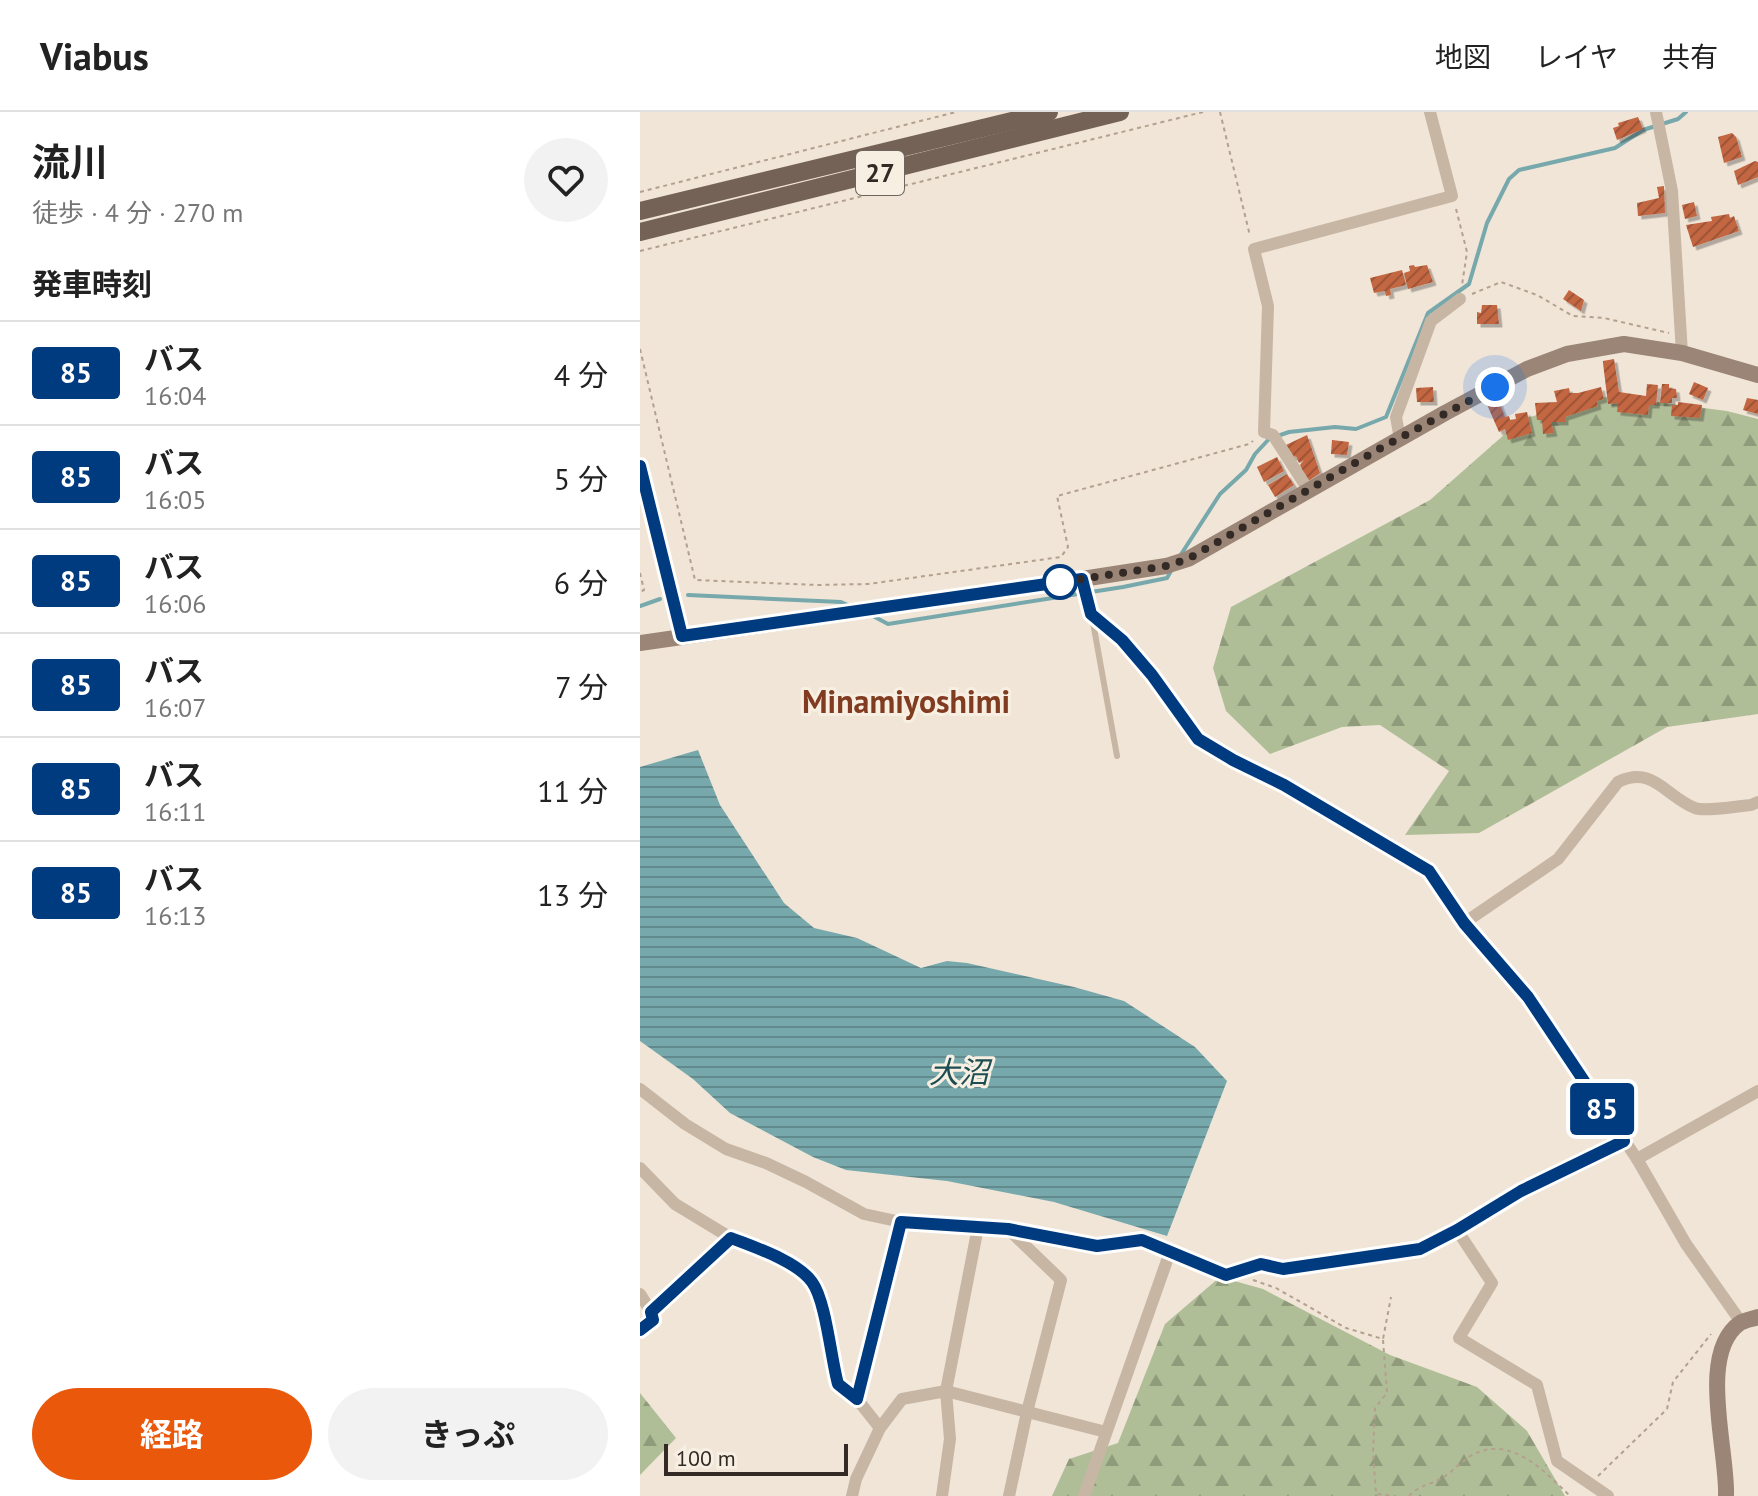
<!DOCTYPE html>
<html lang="ja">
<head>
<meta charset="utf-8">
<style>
  :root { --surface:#fff; --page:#f2f2f2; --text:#222; --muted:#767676; --line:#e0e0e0; --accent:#ea580c }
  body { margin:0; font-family:"PT Sans","Noto Sans JP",sans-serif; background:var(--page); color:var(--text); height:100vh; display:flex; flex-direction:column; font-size:30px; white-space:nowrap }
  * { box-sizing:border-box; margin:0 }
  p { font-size:26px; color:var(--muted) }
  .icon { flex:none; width:44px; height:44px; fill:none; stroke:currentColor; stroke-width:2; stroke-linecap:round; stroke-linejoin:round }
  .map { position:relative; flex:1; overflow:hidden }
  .panel { display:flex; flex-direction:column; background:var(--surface); width:640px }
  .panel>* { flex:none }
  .badge { padding:0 16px; border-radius:6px; font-size:28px; line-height:52px }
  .scale { position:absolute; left:24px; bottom:20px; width:184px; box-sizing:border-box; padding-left:8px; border:4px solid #332a25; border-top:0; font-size:22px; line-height:28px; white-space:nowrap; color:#332a25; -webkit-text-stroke:6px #f8efe3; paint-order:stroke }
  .you { position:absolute; width:40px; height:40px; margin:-20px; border:6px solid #fff; border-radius:50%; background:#1a73e8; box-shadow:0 0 0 12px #1a73e833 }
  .map>.badge { position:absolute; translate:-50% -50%; box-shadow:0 0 0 4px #fff }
  h2 { padding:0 32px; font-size:30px; line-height:72px }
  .round { display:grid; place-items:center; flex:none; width:84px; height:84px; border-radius:42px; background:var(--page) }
  .headline { display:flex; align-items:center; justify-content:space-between; height:136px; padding:0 32px }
  h1 { font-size:38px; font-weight:700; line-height:60px }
  .button { display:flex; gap:16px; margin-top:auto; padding:16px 32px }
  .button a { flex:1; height:92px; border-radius:48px; background:var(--accent); color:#fff; font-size:32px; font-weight:700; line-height:92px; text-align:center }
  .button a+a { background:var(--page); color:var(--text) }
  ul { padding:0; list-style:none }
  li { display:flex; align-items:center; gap:24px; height:104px; padding:0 32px; border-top:2px solid var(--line) }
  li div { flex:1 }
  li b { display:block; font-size:30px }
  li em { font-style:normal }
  li .badge { min-width:88px; font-weight:700; text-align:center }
  header { display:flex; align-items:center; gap:48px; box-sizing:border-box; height:112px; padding:0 40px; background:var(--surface); border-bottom:2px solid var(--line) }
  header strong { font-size:38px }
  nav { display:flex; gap:44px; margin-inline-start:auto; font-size:28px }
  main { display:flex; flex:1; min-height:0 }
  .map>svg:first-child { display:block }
  .forest { fill:url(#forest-firs) }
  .water { fill:url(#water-rules) }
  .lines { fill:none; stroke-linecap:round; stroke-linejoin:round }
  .stream { stroke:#77a8ac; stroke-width:4 }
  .building { fill:url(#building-hatch); filter:url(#shadow) }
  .path { stroke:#b3a08e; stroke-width:2; stroke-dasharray:4 4; stroke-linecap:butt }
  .lane { stroke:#c7b6a4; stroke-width:6 }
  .street { stroke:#c7b6a4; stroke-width:12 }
  .secondary { stroke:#9b8576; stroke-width:16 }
  .primary { stroke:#756257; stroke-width:18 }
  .line-casing { stroke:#fff; stroke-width:18 }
  .line { stroke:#003b80; stroke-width:12 }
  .walk { stroke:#332a25; stroke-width:8; stroke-dasharray:0 14.4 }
  .stop-dot { fill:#fff; stroke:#003b80; stroke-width:4 }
  .labels { text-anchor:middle; stroke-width:6; stroke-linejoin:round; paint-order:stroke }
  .shield { fill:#f8efe3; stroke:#6e655e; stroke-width:2 }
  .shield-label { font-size:26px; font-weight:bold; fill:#332a25 }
  .water-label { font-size:30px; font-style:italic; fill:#1c4d53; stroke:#f8efe3 }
  .quarter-label { font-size:32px; font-weight:bold; fill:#803b20; stroke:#f8efe3 }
</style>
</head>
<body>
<header>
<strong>Viabus</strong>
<nav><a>地図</a><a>レイヤ</a><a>共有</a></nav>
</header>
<main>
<section class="panel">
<div class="headline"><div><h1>流川</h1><p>徒歩 · 4 分 · 270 m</p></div><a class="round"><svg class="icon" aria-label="heart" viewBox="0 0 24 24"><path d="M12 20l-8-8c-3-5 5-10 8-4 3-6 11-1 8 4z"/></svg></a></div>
<h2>発車時刻</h2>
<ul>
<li><span class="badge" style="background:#003b80;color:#fff">85</span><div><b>バス</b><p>16:04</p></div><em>4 分</em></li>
<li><span class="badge" style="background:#003b80;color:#fff">85</span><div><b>バス</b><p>16:05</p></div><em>5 分</em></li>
<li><span class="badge" style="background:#003b80;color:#fff">85</span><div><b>バス</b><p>16:06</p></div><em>6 分</em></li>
<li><span class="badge" style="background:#003b80;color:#fff">85</span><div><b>バス</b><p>16:07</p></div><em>7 分</em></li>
<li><span class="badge" style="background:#003b80;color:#fff">85</span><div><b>バス</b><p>16:11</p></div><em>11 分</em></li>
<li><span class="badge" style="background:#003b80;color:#fff">85</span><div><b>バス</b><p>16:13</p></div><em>13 分</em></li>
</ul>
<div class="button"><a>経路</a><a>きっぷ</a></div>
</section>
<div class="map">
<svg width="1118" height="1384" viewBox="0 0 1118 1384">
  <defs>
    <pattern id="forest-firs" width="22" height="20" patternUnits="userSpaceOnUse" patternTransform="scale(2)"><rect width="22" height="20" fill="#b0be98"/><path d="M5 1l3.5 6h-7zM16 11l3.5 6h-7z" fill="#909b7c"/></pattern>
    <pattern id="water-rules" width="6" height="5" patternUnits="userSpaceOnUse" patternTransform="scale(2)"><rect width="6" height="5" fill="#77a8ac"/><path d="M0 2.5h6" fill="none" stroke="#62898c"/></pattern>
    <pattern id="building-hatch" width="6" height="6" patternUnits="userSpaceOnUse" patternTransform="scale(2)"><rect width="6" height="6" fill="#c36642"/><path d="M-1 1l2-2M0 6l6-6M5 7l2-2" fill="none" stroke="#9f5437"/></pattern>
    <filter id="shadow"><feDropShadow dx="3.5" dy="3.5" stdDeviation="0" flood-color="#0004"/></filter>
  </defs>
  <rect width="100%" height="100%" fill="#f0e5d7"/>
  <g class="forest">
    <polygon points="970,284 1087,299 1118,307 1118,602 1027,615 839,721 765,723 809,659 740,613 702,615 630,642 586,599 573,556 591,495 790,388 882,307"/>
    <polygon points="580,1165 623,1177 750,1243 837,1275 887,1319 925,1384 412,1384 429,1347 478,1331 525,1212"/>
    <polygon points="0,1281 36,1326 0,1363"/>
  </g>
  <polygon class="water" points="58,638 80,693 144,791 174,816 217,826 281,856 307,849 327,851 434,875 484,889 555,935 587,969 527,1124 414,1090 307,1069 206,1058 173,1045 90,1001 53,967 0,929 0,655"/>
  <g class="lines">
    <g class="stream">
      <polyline points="540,444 580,382 606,358 615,342 629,327 649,320 695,315 716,317 746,305 788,201 829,172 847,111 869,67 879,58 975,36 1003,18 1038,7 1046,0"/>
      <polyline points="48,483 201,490 210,494"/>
      <polyline points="0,494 20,487"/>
      <polyline points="233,504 248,512 483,475 527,466 531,459"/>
    </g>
  </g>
  <g class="building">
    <polygon points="998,5 1003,17 977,28 973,16 979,14 978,11"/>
    <polygon points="1092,21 1096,25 1102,45 1084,51 1078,25"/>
    <polygon points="1115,49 1118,50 1118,65 1098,73 1094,59"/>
    <polygon points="1024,74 1025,101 998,104 997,91 1019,86 1017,75"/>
    <polygon points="1054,90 1057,104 1045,107 1042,93"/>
    <polygon points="1089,102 1090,106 1094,104 1099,119 1053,135 1046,113 1065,110 1072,109 1071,105"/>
    <polygon points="774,153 775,155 787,153 793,170 768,177 764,161 770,159 769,154"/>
    <polygon points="762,158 766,173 750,177 751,183 746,184 745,179 734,181 730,166"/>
    <polygon points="929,178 944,188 941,199 923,187"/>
    <polygon points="842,193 857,193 859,212 837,212 837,200 841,201"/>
    <polygon points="974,247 979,280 1006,284 1007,272 1018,273 1016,293 1009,293 1008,303 977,300 978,291 968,292 963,251 963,249"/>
    <polygon points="1054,270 1068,276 1063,288 1049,282"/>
    <polygon points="1022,272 1029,272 1029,276 1036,277 1037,286 1032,286 1032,291 1020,291"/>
    <polygon points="793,275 794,290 777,290 776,276"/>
    <polygon points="961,275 964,287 957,289 958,294 925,305 925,310 911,310 914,321 903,322 902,308 897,308 895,291 917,290 914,279 929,276 930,281 938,281"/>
    <polygon points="854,284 858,287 865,305 869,304 870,308 876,307 875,302 887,300 892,321 868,328 865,317 859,320 845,288"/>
    <polygon points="1107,286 1118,288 1118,302 1103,298"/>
    <polygon points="1038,290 1062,293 1060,306 1031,304 1032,293 1038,293"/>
    <polygon points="667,323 680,361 667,370 660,353 664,348 659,351 656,344 652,346 646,333"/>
    <polygon points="692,328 709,330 707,343 691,342"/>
    <polygon points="637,345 644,359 624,370 617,355"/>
    <polygon points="647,362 654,373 635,385 628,373"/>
  </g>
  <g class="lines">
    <g class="path">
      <polyline points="580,0 610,124"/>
      <polyline points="0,80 316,0"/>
      <polyline points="816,97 827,140 822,173"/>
      <polyline points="0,139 563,0"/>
      <polyline points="832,182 861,170 897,183 933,204 964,206 1029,221"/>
      <polyline points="0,237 55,468 177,473 228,472 421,445 428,435 417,384 609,332 613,329"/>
      <polyline points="0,461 4,478 0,480"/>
      <polyline points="613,1168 636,1176 706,1216 743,1227 751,1185"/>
      <polyline points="743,1228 747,1281 735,1296 733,1340 736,1382 756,1384"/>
      <polyline points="958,1364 1027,1297 1033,1270 1071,1222"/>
      <path d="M769,1384C779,1373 790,1373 802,1366C812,1360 821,1350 832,1343C871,1322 905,1360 930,1384"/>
    </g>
    <polyline class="lane" points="452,505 477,644"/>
    <g class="street">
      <polyline points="1016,0 1032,79 1042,241"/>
      <polyline points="760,327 756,305 791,209 820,187"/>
      <polyline points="669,379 633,323 624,320 628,194 614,137 812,84 790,0"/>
      <polyline points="442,467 451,502 482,528 512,563 558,627 593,648 644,673 789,759 824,811 888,885 997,1047 1046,1132 1101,1210"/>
      <path d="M824,811L918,747L978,670C1013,653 1025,684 1055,696C1066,700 1098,694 1111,693L1118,690"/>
      <polyline points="0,977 45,1012 86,1037 126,1051 166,1070 224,1102 261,1110 368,1117 457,1134 502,1128 586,1163 621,1152 643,1157 780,1137 817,1118 881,1079 984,1029"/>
      <polyline points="997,1047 1118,979"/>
      <polyline points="0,1056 35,1092 91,1126 142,1146 172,1170 185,1206 198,1272 217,1287"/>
      <polyline points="368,1117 421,1168 387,1300 369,1384"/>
      <polyline points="817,1118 852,1171 819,1226 897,1273 917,1349 968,1384"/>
      <polyline points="0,1182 11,1200"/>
      <polyline points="0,1218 13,1208 11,1200 91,1126"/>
      <polyline points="240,1316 262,1287 306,1279 466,1320"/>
      <polyline points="212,1384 216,1367 240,1316 217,1287 261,1110"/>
      <polyline points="302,1384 310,1327 306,1279 338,1115"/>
      <polyline points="444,1384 530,1140"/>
    </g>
    <g class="secondary">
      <polyline points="0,354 42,524"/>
      <polyline points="0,531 442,467 526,454 548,447 805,301 887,257 927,242 984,232 1042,241 1118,263"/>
      <path d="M1086,1384C1088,1339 1057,1241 1100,1211C1105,1208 1113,1207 1118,1205"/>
    </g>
    <g class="primary">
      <polyline points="0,99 409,0"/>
      <polyline points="0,120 480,0"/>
    </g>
  </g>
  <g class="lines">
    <g class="line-casing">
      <path id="line" d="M0,354L42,524L442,467L451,502L482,528L512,563L558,627L593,648L644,673L789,759L824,811L888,885L984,1029L881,1079L817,1118L780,1137L643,1157L621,1152L586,1163L502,1128L457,1134L368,1117L261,1110L217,1287L198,1272C191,1247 186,1189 172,1170C157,1149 114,1135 91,1126L11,1200L13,1208L0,1218"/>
    </g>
    <use href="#line" class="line"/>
    <polyline class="walk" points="420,470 416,471 526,454 548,447 741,336 855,275"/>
  </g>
  <circle class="stop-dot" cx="420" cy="470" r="16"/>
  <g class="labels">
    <rect class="shield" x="216" y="39" width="48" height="44" rx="6"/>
    <g class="shield-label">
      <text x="240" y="70">27</text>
    </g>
    <g class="water-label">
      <text x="319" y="971">大沼</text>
    </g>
    <g class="quarter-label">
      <text x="266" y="601">Minamiyoshimi</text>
    </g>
  </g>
</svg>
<div class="scale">100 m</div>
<div class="you" style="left:855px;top:275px"></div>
<b class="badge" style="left:962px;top:997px;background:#003b80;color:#fff">85</b>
</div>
</main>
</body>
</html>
